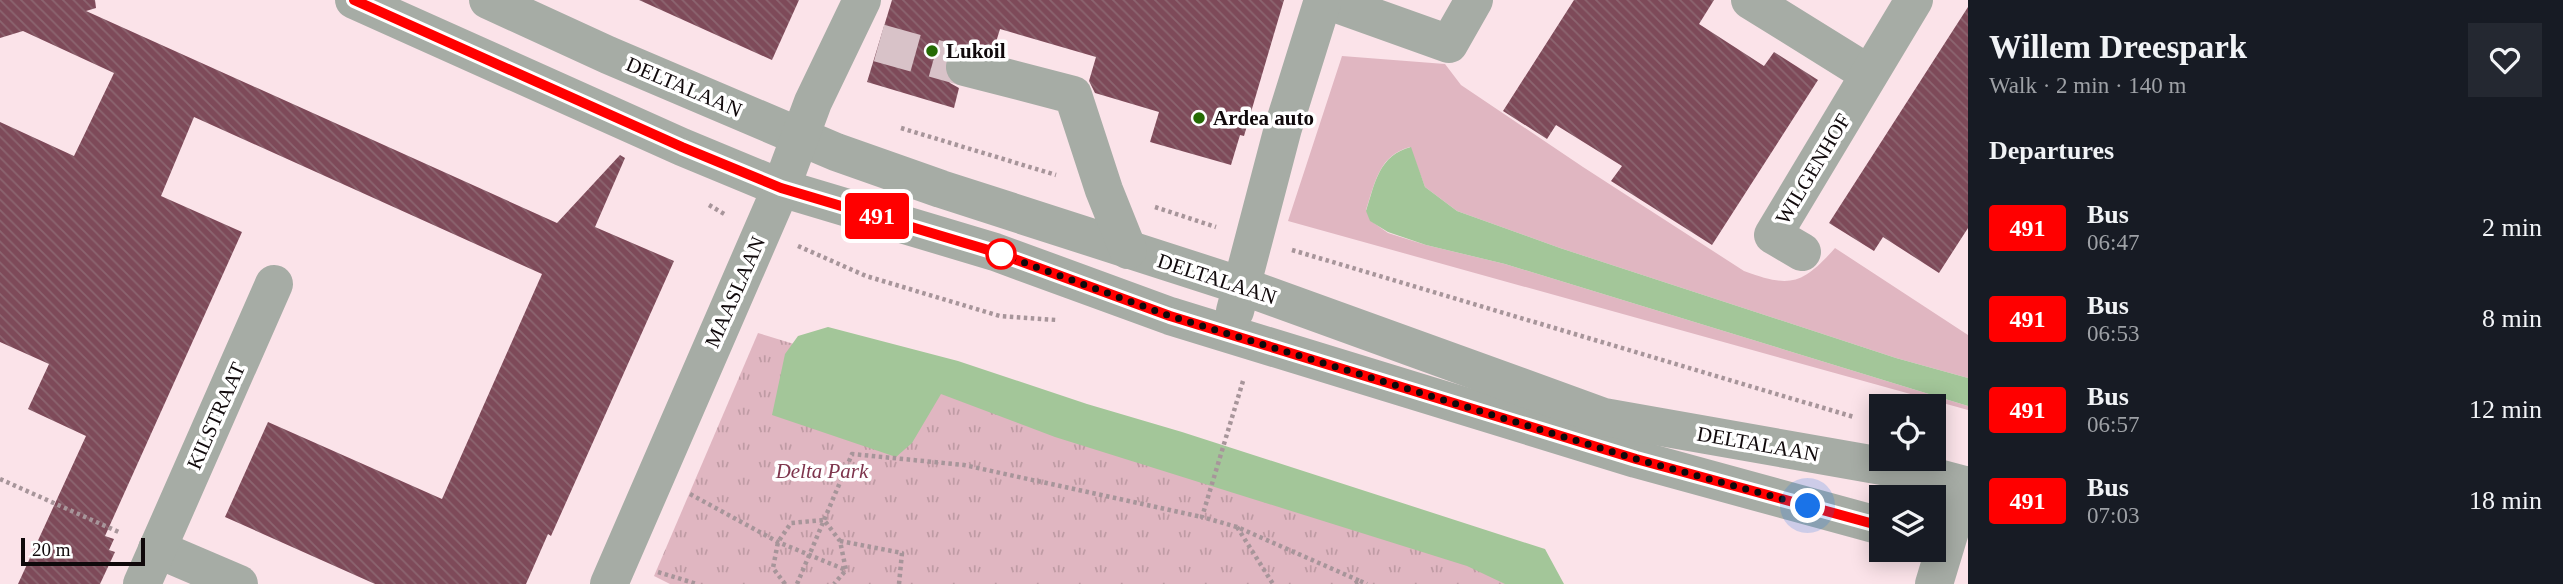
<!DOCTYPE html>
<html lang="en">
<head>
<meta charset="utf-8">
<style>
  :root { --surface:#171b24; --page:#242831; --text:#f1f3f6; --muted:#9ea1a6 }
  body { margin:0; font-family:Georgia,serif; background:var(--page); color:var(--text); height:100vh; display:flex; flex-direction:column; font-size:26px; white-space:nowrap }
  * { box-sizing:border-box; margin:0 }
  p { font-size:23px; color:var(--muted) }
  .icon { flex:none; width:38px; height:38px; fill:none; stroke:currentColor; stroke-width:2; stroke-linecap:round; stroke-linejoin:round }
  .map { position:relative; flex:1; overflow:hidden }
  .side { display:flex; flex-direction:column; background:var(--surface); width:595px }
  .side>* { flex:none }
  .badge { padding:0 14px; border-radius:5px; font-size:24px; line-height:46px }
  .buttons { position:absolute; left:1869px; top:394px; display:grid; gap:14px }
  .buttons a { display:grid; place-items:center; width:77px; height:77px; border-radius:0px; background:var(--surface); box-shadow:0 4px 18px #0003; font-size:35px }
  .scale { position:absolute; left:21px; bottom:18px; width:124px; box-sizing:border-box; padding-left:7px; border:4px solid #10090b; border-top:0; font-size:19px; line-height:24px; white-space:nowrap; color:#10090b; -webkit-text-stroke:5px #fff; paint-order:stroke }
  .you { position:absolute; width:35px; height:35px; margin:-18px; border:5px solid #fff; border-radius:50%; background:#1a73e8; box-shadow:0 0 0 10px #1a73e833 }
  .map>.badge { position:absolute; translate:-50% -50%; box-shadow:0 0 0 4px #fff }
  h2 { padding:0 21px; font-size:26px; line-height:63px }
  .round { display:grid; place-items:center; flex:none; width:74px; height:74px; border-radius:0px; background:var(--page) }
  .overview { display:flex; align-items:center; justify-content:space-between; height:119px; padding:0 21px }
  h1 { font-size:33px; font-weight:800; line-height:52px }
  ul { padding:0; list-style:none }
  li { display:flex; align-items:center; gap:21px; height:91px; padding:0 21px }
  li div { flex:1 }
  li b { display:block; font-size:26px }
  li em { font-style:normal }
  li .badge { min-width:77px; font-weight:700; text-align:center }
  main { display:flex; flex:1; min-height:0 }
  .map>svg:first-child { display:block }
  .green { fill:#e0b6c1 }
  .park { fill:url(#park-tufts) }
  .water { fill:#a3c699 }
  .building { fill:url(#building-back-hatch) }
  .lines { fill:none; stroke-linecap:round; stroke-linejoin:round }
  .minor-tunnel { stroke:#d8c2c8; stroke-width:38; stroke-dasharray:38 19; stroke-linecap:butt }
  .path { stroke:#a7959a; stroke-width:4.5; stroke-dasharray:3.5 3.5; stroke-linecap:butt }
  .minor { stroke:#a6aca5; stroke-width:38 }
  .line-casing { stroke:#fff; stroke-width:16 }
  .line { stroke:#f00; stroke-width:10 }
  .walk { stroke:#10090b; stroke-width:7; stroke-dasharray:0 12.6 }
  .poi-dot { fill:#256b04; stroke:#fff; stroke-width:2.5 }
  .stop-dot { fill:#fff; stroke:#f00; stroke-width:3.5 }
  .labels { text-anchor:middle; stroke-width:7; stroke-linejoin:round; paint-order:stroke }
  .poi-label { font-size:21px; font-weight:bold; fill:#10090b; stroke:#fff; text-anchor:start }
  .street-label { font-size:21px; fill:#10090b; stroke:#fff }
  .park-label { font-size:21px; font-style:italic; fill:#7e354d; stroke:#fff }
</style>
</head>
<body>
<main>
<div class="map">
<svg width="1968" height="584" viewBox="0 0 1968 584">
  <defs>
    <pattern id="park-tufts" width="24" height="20" patternUnits="userSpaceOnUse" patternTransform="scale(1.75)"><rect width="24" height="20" fill="#e0b6c1"/><path d="M3 7l-1-3M5 7V3M7 7l1-3M15 17l-1-3M17 17v-4M19 17l1-3" fill="none" stroke="#bf9ba4"/></pattern>
    <pattern id="building-back-hatch" width="6" height="6" patternUnits="userSpaceOnUse" patternTransform="scale(1.75)"><rect width="6" height="6" fill="#7e4a59"/><path d="M-1 5l2 2M0 0l6 6M5-1l2 2" fill="none" stroke="#8c6570"/></pattern>
  </defs>
  <rect width="100%" height="100%" fill="#fbe3e9"/>
  <path class="green" d="M1342,56L1445,64L1461,85L1583,167L1744,271C1790,288 1802,285 1835,248L1968,335V378L1896,358L1560,248L1457,211L1425,187L1410,147C1379,155 1375,183 1366,210L1371,221L1388,233L1426,245L1505,264L1968,406V410L1288,221Z"/>
  <polygon class="park" points="758,333 1560,578 1558,584 670,584 654,576"/>
  <g class="water">
    <path d="M1411,147L1425,187L1457,211L1560,248L1896,358L1968,378V406L1505,264L1426,245L1388,232L1370,221L1366,211C1375,183 1379,155 1411,147Z"/>
    <polygon points="828,327 958,361 1087,404 1182,432 1545,549 1564,584 1505,584 1467,566 1055,437 941,394 912,443 896,457 772,415 785,354 798,336"/>
  </g>
  <g class="building">
    <polygon points="0,0 95,0 96,8 86,11 557,223 620,155 625,158 595,227 674,261 551,536 548,534 526,584 375,584 225,517 268,422 442,499 542,274 194,117 161,196 242,232 105,536 114,539 109,550 115,552 100,584 18,584 86,436 28,409 49,364 0,342 0,122 74,156 114,73 23,31 0,38"/>
    <polygon points="639,0 799,0 772,60"/>
    <polygon points="892,0 1284,0 1244,136 1240,135 1231,165 1150,142 1159,112 1095,93 1089,81 1096,57 1000,29 993,52 970,46 960,46 949,52 944,62 944,73 950,83 959,88 954,108 867,82"/>
    <polygon points="1574,0 1714,0 1699,24 1764,66 1774,52 1818,80 1712,245 1611,181 1622,166 1556,125 1547,139 1503,111"/>
    <polygon points="1968,7 1968,228 1939,273 1883,237 1874,251 1829,223"/>
  </g>
  <g class="lines">
    <polyline class="minor-tunnel" points="879,43 965,67"/>
    <g class="path">
      <polyline points="901,128 1056,175"/>
      <polyline points="709,205 726,215"/>
      <polyline points="1155,207 1216,227"/>
      <polyline points="798,246 866,276 1000,316 1057,320"/>
      <polyline points="1292,250 1854,417"/>
      <polyline points="1243,381 1202,517 1237,527 1360,581 1353,584"/>
      <polyline points="0,479 121,533"/>
      <polyline points="690,494 778,542 846,570"/>
      <polyline points="1237,527 1273,584"/>
      <polyline points="840,541 902,553 899,584"/>
      <polyline points="658,572 697,584"/>
      <polyline points="1360,581 1367,584"/>
      <polyline points="785,584 773,568 778,542 791,523 824,520 840,541 846,570 834,584"/>
      <polyline points="797,584 852,454 964,465 1202,517"/>
    </g>
    <g class="minor">
      <polyline points="354,0 682,147 781,188 995,252 1170,316 1636,459 1881,526"/>
      <polyline points="488,0 608,55 836,152 941,189 1242,286 1604,417 1916,472 1968,486"/>
      <polyline points="1326,0 1449,44 1474,0"/>
      <polyline points="1750,0 1869,74"/>
      <polyline points="965,67 1073,95 1104,190 1128,250"/>
      <polyline points="1802,252 1773,235 1914,0"/>
      <polyline points="1235,311 1283,128 1323,0"/>
      <polyline points="157,549 239,584"/>
      <polyline points="142,584 274,284"/>
      <polyline points="609,584 781,188 813,102 862,0"/>
      <polyline points="1934,584 1964,485"/>
    </g>
  </g>
  <g class="lines">
    <g class="line-casing">
      <polyline id="line" points="354,0 682,147 781,188 995,252 1170,316 1636,459 1881,526"/>
    </g>
    <use href="#line" class="line"/>
    <polyline class="walk" points="1001,254 995,252 1170,316 1636,459 1808,506"/>
  </g>
  <g class="poi-dot">
    <circle cx="932" cy="51" r="7"/>
    <circle cx="1199" cy="118" r="7"/>
  </g>
  <circle class="stop-dot" cx="1001" cy="254" r="14"/>
  <g class="labels">
    <g class="poi-label">
      <text x="946" y="58">Lukoil</text>
      <text x="1213" y="125">Ardea auto</text>
    </g>
    <g class="street-label">
      <text transform="translate(684 87) rotate(23)" y="7">DELTALAAN</text>
      <text transform="translate(1813 169) rotate(-59)" y="7">WILGENHOF</text>
      <text transform="translate(1217 279) rotate(18)" y="7">DELTALAAN</text>
      <text transform="translate(735 292) rotate(-66)" y="7">MAASLAAN</text>
      <text transform="translate(216 416) rotate(-66)" y="7">KILSTRAAT</text>
      <text transform="translate(1758 444) rotate(10)" y="7">DELTALAAN</text>
    </g>
    <g class="park-label">
      <text x="822" y="478">Delta Park</text>
    </g>
  </g>
</svg>
<div class="buttons">
<a><svg class="icon" aria-label="locate" viewBox="0 0 24 24"><circle cx="12" cy="12" r="6"/><path d="M12 2v4M12 18v4M2 12h4M18 12h4"/></svg></a>
<a><svg class="icon" aria-label="layers" viewBox="0 0 24 24"><path d="M12 4l9 5-9 5-9-5zM3 14l9 5 9-5"/></svg></a>
</div>
<div class="scale">20 m</div>
<div class="you" style="left:1808px;top:506px"></div>
<b class="badge" style="left:877px;top:216px;background:#f00;color:#fff">491</b>
</div>
<section class="side">
<div class="overview"><div><h1>Willem Dreespark</h1><p>Walk · 2 min · 140 m</p></div><a class="round"><svg class="icon" aria-label="heart" viewBox="0 0 24 24"><path d="M12 20l-8-8c-3-5 5-10 8-4 3-6 11-1 8 4z"/></svg></a></div>
<h2>Departures</h2>
<ul>
<li><span class="badge" style="background:#f00;color:#fff">491</span><div><b>Bus</b><p>06:47</p></div><em>2 min</em></li>
<li><span class="badge" style="background:#f00;color:#fff">491</span><div><b>Bus</b><p>06:53</p></div><em>8 min</em></li>
<li><span class="badge" style="background:#f00;color:#fff">491</span><div><b>Bus</b><p>06:57</p></div><em>12 min</em></li>
<li><span class="badge" style="background:#f00;color:#fff">491</span><div><b>Bus</b><p>07:03</p></div><em>18 min</em></li>
</ul>
</section>
</main>
</body>
</html>
